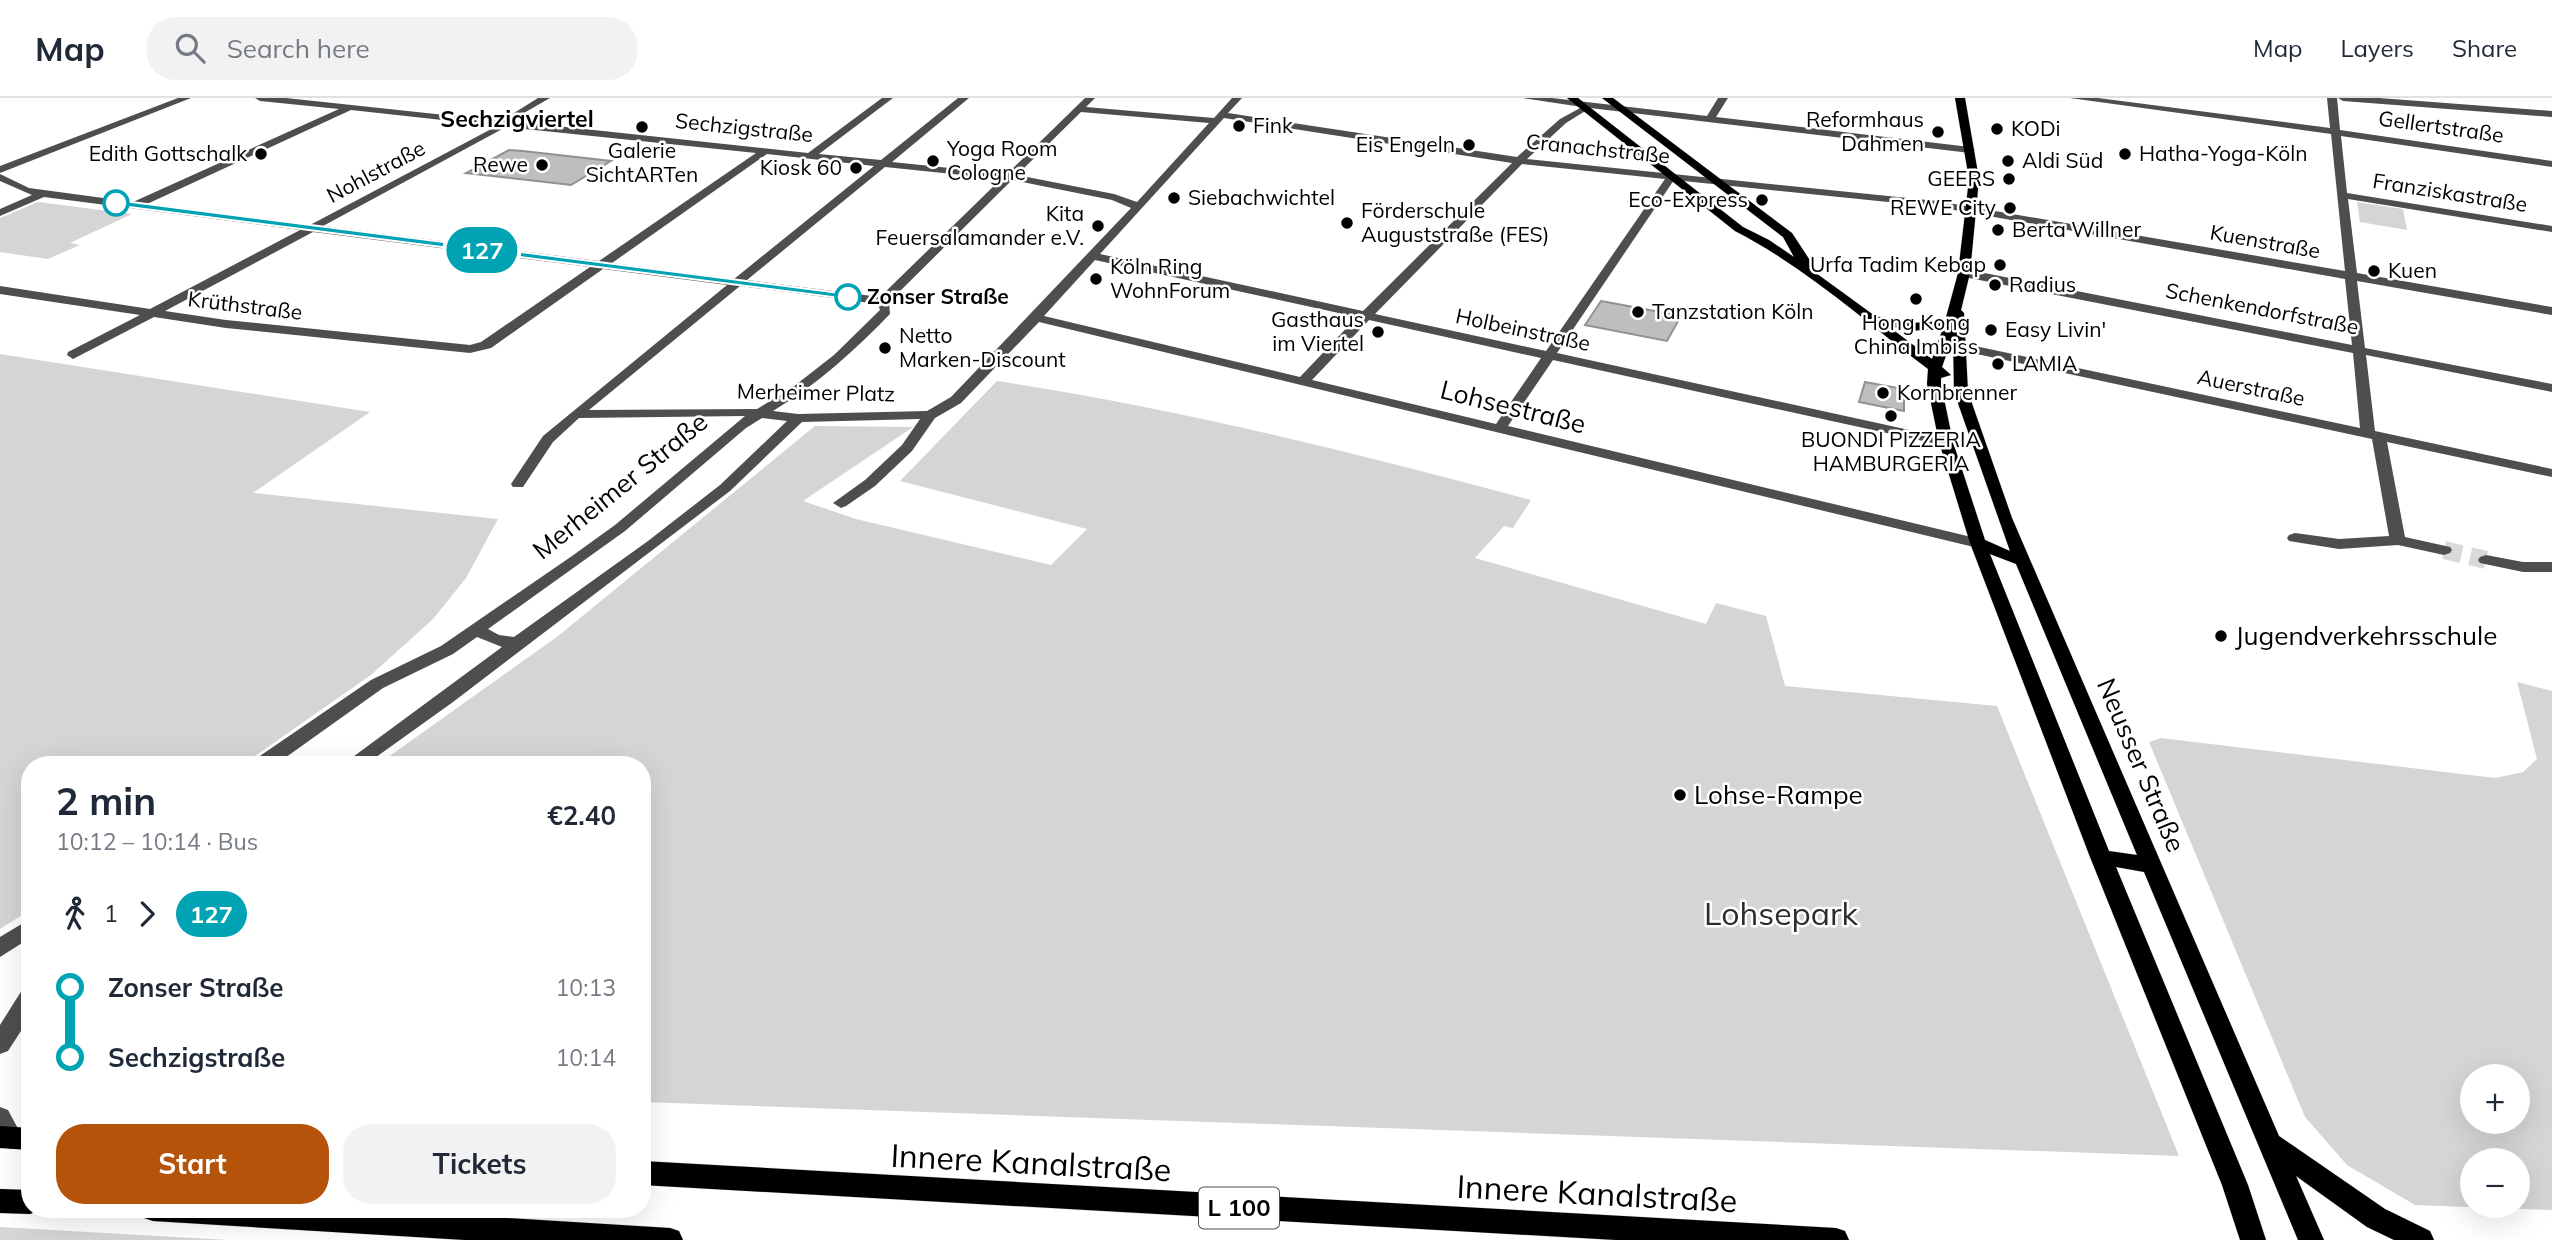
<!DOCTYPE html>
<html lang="en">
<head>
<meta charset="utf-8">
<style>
  :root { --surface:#fff; --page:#f2f2f3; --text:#1f2937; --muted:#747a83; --line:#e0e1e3; --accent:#b45309 }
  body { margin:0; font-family:Mulish,sans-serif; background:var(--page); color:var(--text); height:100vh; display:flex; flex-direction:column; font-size:26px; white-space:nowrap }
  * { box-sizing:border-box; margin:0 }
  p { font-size:23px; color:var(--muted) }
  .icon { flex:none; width:38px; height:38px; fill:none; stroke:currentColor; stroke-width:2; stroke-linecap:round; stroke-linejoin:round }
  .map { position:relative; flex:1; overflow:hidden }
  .side { position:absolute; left:21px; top:658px; width:630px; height:462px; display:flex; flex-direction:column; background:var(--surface); border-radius:28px; box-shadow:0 7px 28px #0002 }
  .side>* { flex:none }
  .badge { padding:0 14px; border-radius:23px; font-size:24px; line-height:46px }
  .tools { position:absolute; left:2460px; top:966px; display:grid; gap:14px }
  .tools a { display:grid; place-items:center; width:70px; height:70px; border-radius:50%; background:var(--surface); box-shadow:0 7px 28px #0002; font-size:35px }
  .map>.badge { position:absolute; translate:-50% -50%; box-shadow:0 0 0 4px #fff }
  .legs { display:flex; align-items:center; gap:10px; height:77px; padding:0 35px; font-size:23px }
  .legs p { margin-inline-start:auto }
  .overview { display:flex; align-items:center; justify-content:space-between; height:119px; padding:0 35px }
  h1 { font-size:38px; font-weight:700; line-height:52px }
  .button { display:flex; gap:14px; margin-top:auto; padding:14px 35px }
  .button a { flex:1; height:80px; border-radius:28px; background:var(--accent); color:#fff; font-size:28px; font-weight:700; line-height:80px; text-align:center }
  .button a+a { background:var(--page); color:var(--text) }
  ul { padding:0 35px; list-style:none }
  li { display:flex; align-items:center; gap:24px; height:70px; font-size:26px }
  li i { display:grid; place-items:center; width:10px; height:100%; margin:0 9px; background:currentColor }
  li i::after { content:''; width:18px; height:18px; margin:-9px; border:5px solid; border-radius:50%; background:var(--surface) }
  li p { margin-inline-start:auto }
  li:first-child i { background:linear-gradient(#0000 50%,currentColor 0) }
  li:last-child i { background:linear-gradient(currentColor 50%,#0000 0) }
  header { display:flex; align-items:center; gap:42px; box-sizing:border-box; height:98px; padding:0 35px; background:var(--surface); border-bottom:2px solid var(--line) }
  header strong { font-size:33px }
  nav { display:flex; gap:38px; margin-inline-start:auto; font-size:24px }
  .search { width:490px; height:63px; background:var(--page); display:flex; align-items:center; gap:18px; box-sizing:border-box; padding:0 24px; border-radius:28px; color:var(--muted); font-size:26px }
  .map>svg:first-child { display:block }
  .green { fill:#d5d5d5; fill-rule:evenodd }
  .building { fill:#bebebe; stroke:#929292; stroke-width:2 }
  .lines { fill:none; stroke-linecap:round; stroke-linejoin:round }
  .minor-tunnel { stroke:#d9d9d9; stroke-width:18; stroke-dasharray:18 9; stroke-linecap:butt }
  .major-casing { stroke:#dbdbdb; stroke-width:1 }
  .minor { fill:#4e4e4e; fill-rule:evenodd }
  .major { fill:#000; fill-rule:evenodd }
  .line-1 { fill:#00a3b4; stroke:#fff; stroke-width:2 }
  .poi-dot { fill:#000; stroke:#fff; stroke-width:2.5 }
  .stop-1-dot { fill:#fff; stroke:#00a3b4; stroke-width:3.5 }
  .labels { text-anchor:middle; stroke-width:5; stroke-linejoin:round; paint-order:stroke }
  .far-poi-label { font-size:21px; fill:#000; stroke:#fff; text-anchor:start }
  .far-street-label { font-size:21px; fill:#000; stroke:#fff }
  .far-stop-label { font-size:21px; font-weight:bold; fill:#000; stroke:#fff; text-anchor:start }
  .far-neighbourhood-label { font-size:23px; font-weight:bold; fill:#000; stroke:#fff }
  .shield { fill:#fff; stroke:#4c4c4c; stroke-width:2 }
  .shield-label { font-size:24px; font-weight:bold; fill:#000 }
  .street-label { font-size:26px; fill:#000; stroke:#fff }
  .poi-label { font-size:26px; fill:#000; stroke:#fff; text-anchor:start }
  .near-park-label { font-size:32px; fill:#2c2c2c; stroke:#fff }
  .near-street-label { font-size:32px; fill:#000; stroke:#fff }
</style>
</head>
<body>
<header>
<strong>Map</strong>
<div class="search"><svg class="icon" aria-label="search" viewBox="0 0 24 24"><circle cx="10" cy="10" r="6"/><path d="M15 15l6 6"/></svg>Search here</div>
<nav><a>Map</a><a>Layers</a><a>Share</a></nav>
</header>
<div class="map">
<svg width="2552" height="1142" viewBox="0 0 2552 1142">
  <rect width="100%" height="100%" fill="#fff"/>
  <g class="green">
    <polygon points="38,104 132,116 70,145 80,147 48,161 0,154 0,120"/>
    <polygon points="2357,104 2403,111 2407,132 2360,124"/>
    <polygon points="0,256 370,314 253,395 498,421 466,480 433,521 371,577 242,667 30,667 30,812 0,831"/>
    <path d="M997,283C1177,310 1355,355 1531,402L1513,430L1504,428L1475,460L1706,526L1716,505L1766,518L1785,588L1997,608L2179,1058L642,1004V667H377L558,538L815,328L913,329L803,403L856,421L1051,467L1087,431L900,383Z"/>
    <path d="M2517,584L2552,593V1112L2415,1107L2347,1067L2305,1019L2149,644L2161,640L2495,680L2523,674L2537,661ZM2473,978H2518V1024H2473ZM2473,1062H2518V1108H2473Z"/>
    <polygon points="0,1129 228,1142 0,1142"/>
  </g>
  <g class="building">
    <polygon points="509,52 523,53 611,63 571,87 466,75"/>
    <polygon points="1601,203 1628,208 1681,218 1667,243 1585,227"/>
    <polygon points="1865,284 1904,291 1904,313 1859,304"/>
  </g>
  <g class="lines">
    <polyline class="minor-tunnel" points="2444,452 2486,462"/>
    <g class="major-casing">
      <g id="major">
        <path d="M1567,0H1578L1743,129L1769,142L1794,159L1783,139L1602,0H1613L1792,135L1813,167L1809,170L1875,218L1911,225L1945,223L1958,175L1969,81L1955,0H1965L1979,81L1970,175L1961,212L1964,215L1968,294L2012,420L2279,1038L2385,1111L2430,1133L2434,1142H2394L2367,1129L2296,1078L2324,1142H2298L2144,774L2116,769L2248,1087L2266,1142H2240L2222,1087L2090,759L1970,445L1939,344L1927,286L1928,271C1866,224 1805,169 1735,133ZM1888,228L1911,233L1943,230L1932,261ZM1953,238L1954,294L2010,453L1985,442L1953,344L1941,286V280L1951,277L1942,269ZM1990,456L2016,466L2137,757L2109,753Z"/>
        <polygon points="0,1028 30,1030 30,1052 0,1050"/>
        <polygon points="642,1063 1836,1130 1845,1133 1849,1142 1616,1142 642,1087"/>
        <polygon points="0,1091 30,1092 30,1111 39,1112 30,1116 0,1115"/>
        <polygon points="140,1111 361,1111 670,1130 679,1133 683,1142 465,1142 153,1123 144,1120"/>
      </g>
    </g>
    <g class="minor">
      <polygon points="178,0 191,0 0,75 0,68"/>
      <path d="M255,0H286L501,23L538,0H550L510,23L808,55L882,0H893L819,56L881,62L958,0H969L892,64L1007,76L1085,0H1095L1086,9L1214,20L1232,0H1242L1228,15L1517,59L1560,21L1582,9L1523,0H1552L1707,18L1718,0H1728L1716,19L1970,49L1975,52L1970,55L1590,10L1566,25L1527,61L1937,103L2345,173L2331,36L2070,0H2098L2330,30L2327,0H2337L2340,32L2552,63V69L2341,38L2347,95L2552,128V134L2348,101L2357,175L2552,209V217L2357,183L2365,250L2552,286V294L2366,257L2375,333L2552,371V379L2387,344L2405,439L2450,449L2452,452L2450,455L2444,457L2398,447L2339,451L2289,443L2287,440L2289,437L2295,435L2339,441L2389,438L2372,341L1972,255L1948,248L1941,236L1947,232L1951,233L1958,242L1975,248L2360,330L2353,255L1964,179L1958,175L1964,171L2352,247L2345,181L1937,109L1674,82L1557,255L1946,340L1953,344L1946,348L1553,262L1508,328L1984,442L1986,445L1984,448L1978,450L1039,224L961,305L935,320L912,353L875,388L846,408L841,410L833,405L865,382L902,347L920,321L802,324L730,393L453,604L365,667H342L502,549L477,539L453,556L383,590L275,667H252L254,662L371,582L441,548L572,458L615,427L745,318L579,320L553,344L523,389H513L511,386L543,338L727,187L603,171L491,250L470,255L226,230L154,219L73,261L67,257L68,254L140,217L0,196V188L150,211L300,132L44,99L0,118V111L32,97L0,83V76L29,90L133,104L339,11L260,3ZM351,12L497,28L310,127L147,106ZM1081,14L1209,25L1137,104L1114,96L1017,77ZM1224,20L1512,65L1363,213L1100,156ZM506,29L756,55L599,163L323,128ZM767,56L874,68L734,181L612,165ZM1522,66L1665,81L1546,253L1375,216ZM885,69L1001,81L880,199L747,182ZM1012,82L1112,102L1131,110L951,299L927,313L798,316L773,313C818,286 854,253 890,216L889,204ZM313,134L590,169L481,244L470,247L226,222L165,213ZM1095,162L1357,219L1300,279L1044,218ZM740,188L878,206L880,212L834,257L793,289L757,311L589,312ZM1369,222L1541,260L1496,326L1312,282ZM762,320L787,323L720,387L648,443L514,539L499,537L488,531L625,433L746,330Z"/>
      <polygon points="2338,0 2379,0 2552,13 2552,19 2343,3"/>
      <polygon points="2486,457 2523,464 2552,464 2552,474 2523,474 2480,465 2478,462 2480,459"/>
      <polygon points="30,821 30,840 0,859 0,839"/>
      <polygon points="30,890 30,919 8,953 0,956 0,927 22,892"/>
      <polygon points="0,1009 8,1012 23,1040 20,1048 11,1051 2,1048 0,1043"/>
    </g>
    <use href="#major" class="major"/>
  </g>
  <polygon class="line-1" points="116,102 848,196 853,199 848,201 113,107"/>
  <g class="poi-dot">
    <circle cx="1239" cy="28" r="7"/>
    <circle cx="642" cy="29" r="7"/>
    <circle cx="1997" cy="31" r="7"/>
    <circle cx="1938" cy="34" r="7"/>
    <circle cx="1469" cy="47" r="7"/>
    <circle cx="261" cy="56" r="7"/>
    <circle cx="2125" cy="56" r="7"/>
    <circle cx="933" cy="63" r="7"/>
    <circle cx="2008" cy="63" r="7"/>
    <circle cx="542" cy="67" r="7"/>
    <circle cx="856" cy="70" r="7"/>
    <circle cx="2009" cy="81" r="7"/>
    <circle cx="1174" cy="100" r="7"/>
    <circle cx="1762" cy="102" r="7"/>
    <circle cx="2010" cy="110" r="7"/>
    <circle cx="1347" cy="125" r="7"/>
    <circle cx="1098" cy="128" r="7"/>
    <circle cx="1998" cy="132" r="7"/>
    <circle cx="2000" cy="167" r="7"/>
    <circle cx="2374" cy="173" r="7"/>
    <circle cx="1096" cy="181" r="7"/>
    <circle cx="1995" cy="187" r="7"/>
    <circle cx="1916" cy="201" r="7"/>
    <circle cx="1638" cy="214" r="7"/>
    <circle cx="1991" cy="232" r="7"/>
    <circle cx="1378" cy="234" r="7"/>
    <circle cx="885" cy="250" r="7"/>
    <circle cx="1998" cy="266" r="7"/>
    <circle cx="1883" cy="295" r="7"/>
    <circle cx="1891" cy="318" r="7"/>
    <circle cx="2221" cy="538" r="7"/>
    <circle cx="1680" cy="697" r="7"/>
  </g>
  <g class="stop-1-dot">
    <circle cx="116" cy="105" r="12"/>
    <circle cx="848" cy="199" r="12"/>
  </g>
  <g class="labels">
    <g class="far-poi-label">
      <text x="1924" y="29" text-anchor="end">Reformhaus<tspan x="1924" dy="24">Dahmen</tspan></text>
      <text x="1253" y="35">Fink</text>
      <text x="2011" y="38">KODi</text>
      <text x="1455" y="54" text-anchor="end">Eis Engeln</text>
      <text x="947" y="58">Yoga Room<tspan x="947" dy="24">Cologne</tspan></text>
      <text x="642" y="60" text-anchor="middle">Galerie<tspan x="642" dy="24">SichtARTen</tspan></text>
      <text x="247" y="63" text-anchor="end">Edith Gottschalk</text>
      <text x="2139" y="63">Hatha-Yoga-Köln</text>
      <text x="2022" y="70">Aldi Süd</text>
      <text x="528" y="74" text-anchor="end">Rewe</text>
      <text x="842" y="77" text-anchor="end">Kiosk 60</text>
      <text x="1995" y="88" text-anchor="end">GEERS</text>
      <text x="1188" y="107">Siebachwichtel</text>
      <text x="1748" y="109" text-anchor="end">Eco-Express</text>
      <text x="1996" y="117" text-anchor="end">REWE City</text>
      <text x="1361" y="120">Förderschule<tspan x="1361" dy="24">Auguststraße (FES)</tspan></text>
      <text x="1084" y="123" text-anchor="end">Kita<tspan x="1084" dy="24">Feuersalamander e.V.</tspan></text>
      <text x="2012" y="139">Berta Willner</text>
      <text x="1986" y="174" text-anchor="end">Urfa Tadim Kebap</text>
      <text x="1110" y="176">Köln Ring<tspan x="1110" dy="24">WohnForum</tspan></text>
      <text x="2388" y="180">Kuen</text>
      <text x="2009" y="194">Radius</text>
      <text x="1652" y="221">Tanzstation Köln</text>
      <text x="1364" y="229" text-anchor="end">Gasthaus<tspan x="1364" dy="24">im Viertel</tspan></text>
      <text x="1916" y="232" text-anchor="middle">Hong Kong<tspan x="1916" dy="24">China Imbiss</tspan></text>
      <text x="2005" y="239">Easy Livin'</text>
      <text x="899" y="245">Netto<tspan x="899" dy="24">Marken-Discount</tspan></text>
      <text x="2012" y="273">LAMIA</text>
      <text x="1897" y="302">Kornbrenner</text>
      <text x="1891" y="349" text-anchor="middle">BUONDI PIZZERIA<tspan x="1891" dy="24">HAMBURGERIA</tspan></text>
    </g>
    <g class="far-street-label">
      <text transform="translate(2441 29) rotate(8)" y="7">Gellertstraße</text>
      <text transform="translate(744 30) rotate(6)" y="7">Sechzigstraße</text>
      <text transform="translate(1598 51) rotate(6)" y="7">Cranachstraße</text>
      <text transform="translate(376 74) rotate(-28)" y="7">Nohlstraße</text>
      <text transform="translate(2450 95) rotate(9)" y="7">Franziskastraße</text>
      <text transform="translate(2265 144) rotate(10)" y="7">Kuenstraße</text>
      <text transform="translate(245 208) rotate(7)" y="7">Krüthstraße</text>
      <text transform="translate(2262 211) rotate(11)" y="7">Schenkendorfstraße</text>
      <text transform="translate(1523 232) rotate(12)" y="7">Holbeinstraße</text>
      <text transform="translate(2251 290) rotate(12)" y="7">Auerstraße</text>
      <text transform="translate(816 295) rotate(1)" y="7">Merheimer Platz</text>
    </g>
    <g class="far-stop-label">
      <text x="867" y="206">Zonser Straße</text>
    </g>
    <g class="far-neighbourhood-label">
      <text x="517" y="29">Sechzigviertel</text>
    </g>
    <rect class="shield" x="1199" y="1089.5" width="80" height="41" rx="5"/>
    <g class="shield-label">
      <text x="1239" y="1118">L 100</text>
    </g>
    <g class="street-label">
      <text transform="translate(1513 309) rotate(14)" y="9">Lohsestraße</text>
      <text transform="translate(620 388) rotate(-39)" y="9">Merheimer Straße</text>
      <text transform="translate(2141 667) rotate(67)" y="9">Neusser Straße</text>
    </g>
    <g class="poi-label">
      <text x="2235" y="547">Jugendverkehrsschule</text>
      <text x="1694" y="706">Lohse-Rampe</text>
    </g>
    <g class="near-park-label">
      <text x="1781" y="827">Lohsepark</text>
    </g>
    <g class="near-street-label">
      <text transform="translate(1031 1065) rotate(3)" y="11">Innere Kanalstraße</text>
      <text transform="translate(1597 1096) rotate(3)" y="11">Innere Kanalstraße</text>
    </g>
  </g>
</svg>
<div class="tools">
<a>+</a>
<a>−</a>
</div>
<b class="badge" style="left:482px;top:152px;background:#00a3b4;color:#fff">127</b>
<section class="side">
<div class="overview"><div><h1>2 min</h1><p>10:12 – 10:14 · Bus</p></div><b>€2.40</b></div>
<div class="legs"><svg class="icon" aria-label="walk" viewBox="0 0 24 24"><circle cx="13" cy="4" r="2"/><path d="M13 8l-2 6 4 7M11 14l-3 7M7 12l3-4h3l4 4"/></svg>1<svg class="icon" aria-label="forward" viewBox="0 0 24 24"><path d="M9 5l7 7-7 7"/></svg><b class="badge" style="background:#00a3b4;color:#fff">127</b></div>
<ul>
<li><i style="color:#00a3b4"></i><b>Zonser Straße</b><p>10:13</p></li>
<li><i style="color:#00a3b4"></i><b>Sechzigstraße</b><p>10:14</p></li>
</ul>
<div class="button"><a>Start</a><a>Tickets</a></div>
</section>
</div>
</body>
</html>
